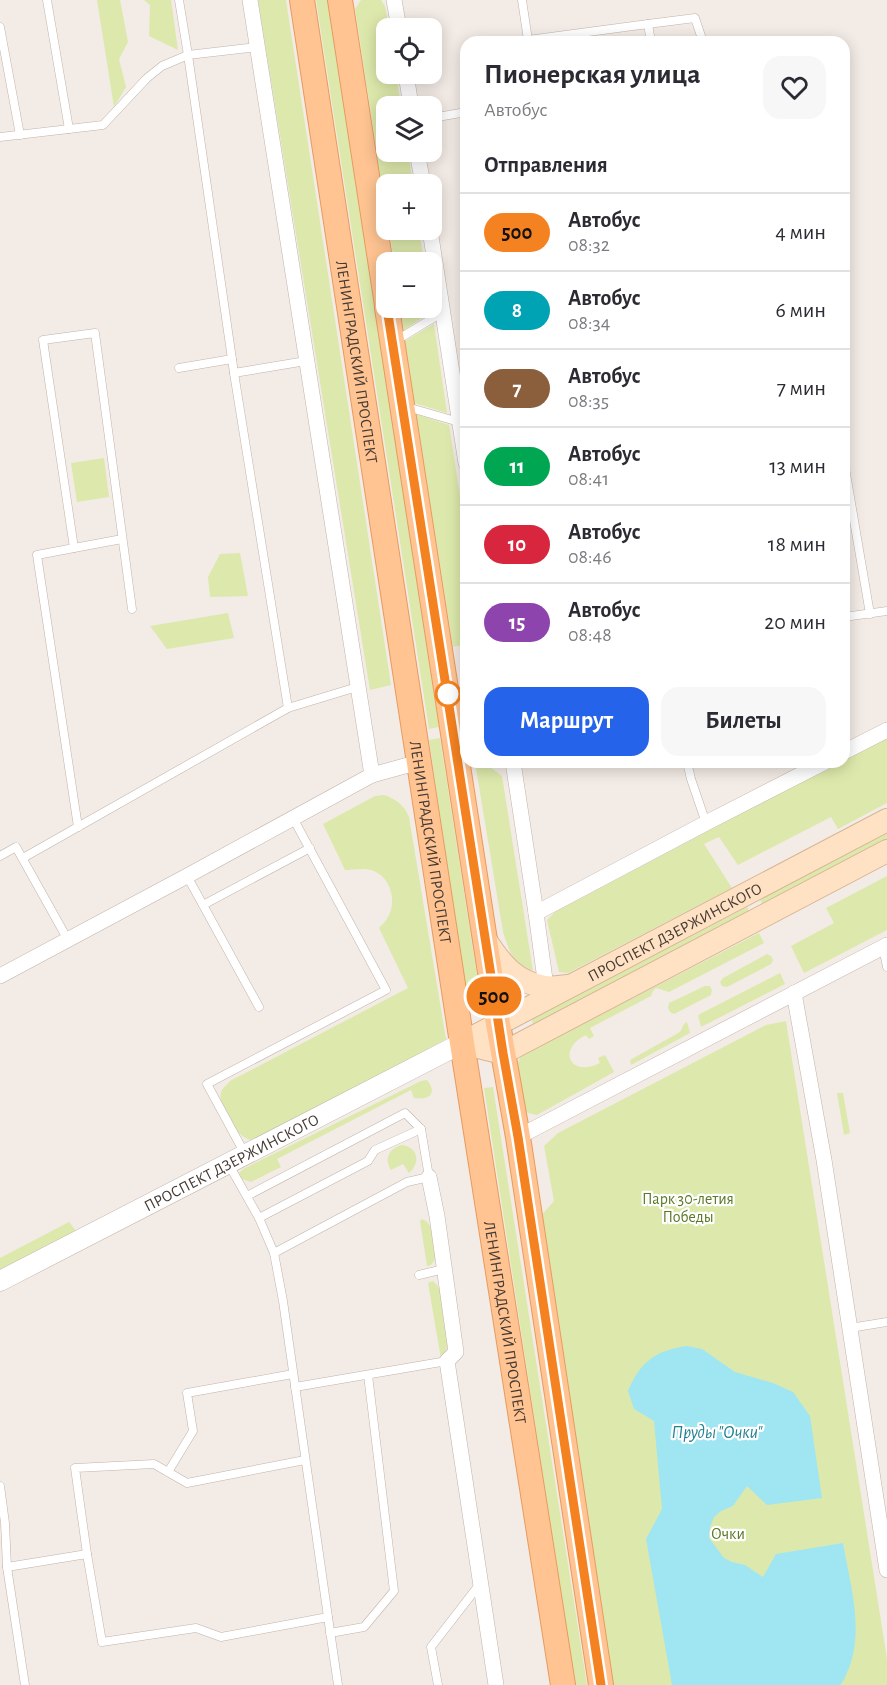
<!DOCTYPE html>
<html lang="ru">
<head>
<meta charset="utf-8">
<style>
  :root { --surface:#fff; --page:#f7f7f7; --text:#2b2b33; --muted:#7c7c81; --line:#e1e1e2; --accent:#2563eb }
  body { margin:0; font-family:"Alegreya Sans",sans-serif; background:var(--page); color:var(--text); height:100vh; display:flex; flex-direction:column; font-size:22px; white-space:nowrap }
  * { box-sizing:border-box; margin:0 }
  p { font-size:20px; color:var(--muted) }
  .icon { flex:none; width:33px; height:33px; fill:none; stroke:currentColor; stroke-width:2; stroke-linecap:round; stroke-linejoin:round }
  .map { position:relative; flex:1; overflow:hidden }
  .sheet { position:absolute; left:460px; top:36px; width:390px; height:732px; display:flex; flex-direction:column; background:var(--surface); border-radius:18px; box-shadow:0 3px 15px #0003 }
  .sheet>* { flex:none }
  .badge { padding:0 12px; border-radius:20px; font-size:21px; line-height:39px }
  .fabs { position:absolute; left:376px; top:18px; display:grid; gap:12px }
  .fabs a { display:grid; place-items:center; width:66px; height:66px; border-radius:12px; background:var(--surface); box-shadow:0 3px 15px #0003; font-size:30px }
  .map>.badge { position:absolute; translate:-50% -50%; box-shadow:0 0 0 3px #fff }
  h2 { padding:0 24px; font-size:22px; line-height:54px }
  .round { display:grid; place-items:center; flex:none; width:63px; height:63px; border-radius:18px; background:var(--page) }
  .overview { display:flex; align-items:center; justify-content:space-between; height:102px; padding:0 24px }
  h1 { font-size:28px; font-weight:700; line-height:45px }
  .action { display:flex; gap:12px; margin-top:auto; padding:12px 24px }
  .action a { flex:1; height:69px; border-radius:18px; background:var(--accent); color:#fff; font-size:24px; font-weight:700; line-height:69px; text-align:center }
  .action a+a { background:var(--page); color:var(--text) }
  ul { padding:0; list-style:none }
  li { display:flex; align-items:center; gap:18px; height:78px; padding:0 24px; border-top:2px solid var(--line) }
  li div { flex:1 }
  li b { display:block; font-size:22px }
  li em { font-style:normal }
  li .badge { min-width:66px; font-weight:700; text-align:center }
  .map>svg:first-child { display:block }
  .green { fill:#dde9ac }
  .water { fill:#9fe5f2 }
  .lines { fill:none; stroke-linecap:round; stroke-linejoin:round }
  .service-casing { stroke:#c2b3aa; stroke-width:9 }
  .minor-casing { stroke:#c2b3aa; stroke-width:16 }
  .tertiary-casing { stroke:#c2b3aa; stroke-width:21 }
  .secondary-casing { stroke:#d8b595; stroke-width:24 }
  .primary-casing { stroke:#e79b5f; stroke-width:26 }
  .service { stroke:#fff; stroke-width:8 }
  .minor { stroke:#fff; stroke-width:15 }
  .tertiary { stroke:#fff; stroke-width:20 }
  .secondary { stroke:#ffe1c3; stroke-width:22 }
  .primary { stroke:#ffc492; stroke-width:24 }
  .line-casing { stroke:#fff; stroke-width:14 }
  .line { stroke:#f58220; stroke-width:9 }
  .stop-dot { fill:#fff; stroke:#f58220; stroke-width:3 }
  .labels { text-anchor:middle; stroke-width:4.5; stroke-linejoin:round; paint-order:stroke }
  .street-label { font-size:16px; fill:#453a34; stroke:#fff }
  .park-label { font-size:16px; fill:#5b7926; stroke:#fff }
  .water-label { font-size:18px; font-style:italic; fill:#258193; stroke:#fff }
</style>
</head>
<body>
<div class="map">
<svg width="887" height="1685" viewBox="0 0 887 1685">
  <rect width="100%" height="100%" fill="#f3ebe5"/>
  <g class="green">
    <polygon points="97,0 120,0 128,42 119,59 126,87 114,107"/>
    <polygon points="144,0 171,0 178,50 149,36 150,5"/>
    <polygon points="258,0 286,0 391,685 370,690"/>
    <polygon points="316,0 328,0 439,727 429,729"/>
    <polygon points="361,0 381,0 385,6 389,28 387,28 387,74 396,74 401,106 387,106 387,152 408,152 413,184 387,184 387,219 355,9"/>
    <polygon points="389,230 419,230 424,262 394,262"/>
    <polygon points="400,308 431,308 432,311 404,330"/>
    <polygon points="434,324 447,413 414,403 405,341"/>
    <polygon points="416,414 449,425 466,535 466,644 453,647"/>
    <polygon points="104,458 109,497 77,502 71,463"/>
    <polygon points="240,553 248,596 210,597 208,577 220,554"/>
    <polygon points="228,613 234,638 167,649 150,626"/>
    <polygon points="887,737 887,803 838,829 831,817 738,865 719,837 704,844 732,888 568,973 559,972 547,920 555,912 838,762 844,762 845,759"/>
    <polygon points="440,738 479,988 476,992 471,993 466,990 429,740"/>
    <path d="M475,762C485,762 494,770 502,776L533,971C512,961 510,954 503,932Z"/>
    <path d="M384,795C396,799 404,805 409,817L446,1039L261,1139C257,1140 252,1141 248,1139C235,1134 217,1105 221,1092C223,1087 227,1085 230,1081L408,988L379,928C382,925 386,921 388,917C397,902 391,878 374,871C365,867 354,870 345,870L323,824L375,796Z"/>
    <polygon points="887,832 887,839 762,904 760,899"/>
    <polygon points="887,876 887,930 804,973 791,946 834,923 826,908"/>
    <polygon points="747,907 749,911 535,1024 532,1023 532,1018"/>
    <path d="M759,933L764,943L669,992L656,988L653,991L651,996L590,1028L594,1036L589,1039L586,1035C557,1049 569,1078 600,1063L598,1058L605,1055L614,1072L537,1115L528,1113L523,1107L517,1064L521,1056Z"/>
    <polygon points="767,954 771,956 773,960 771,964 727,987 722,986 720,982 723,978"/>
    <polygon points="780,973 785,984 701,1027 698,1015"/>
    <polygon points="705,986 710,986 712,990 711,995 674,1014 670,1012 668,1008 669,1003"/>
    <polygon points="786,1021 887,1659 887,1685 612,1685 540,1217 554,1201 544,1146 558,1133 766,1025"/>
    <polygon points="687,1022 690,1033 631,1065 630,1060 680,1032 684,1024"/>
    <path d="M427,1080C438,1094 429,1100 414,1098L411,1090L277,1159L281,1167L251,1182L242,1179L239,1173L243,1169L421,1081Z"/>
    <polygon points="493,1087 587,1685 575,1685 484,1088"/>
    <polygon points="837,1093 843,1093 850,1133 844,1135"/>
    <path d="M402,1145C418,1147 421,1163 409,1173L403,1164L391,1170C384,1159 389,1148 402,1145Z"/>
    <path d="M422,1219C435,1223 434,1246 436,1258L431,1265L427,1266L420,1221Z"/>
    <polygon points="69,1222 76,1231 0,1271 0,1258"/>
    <path d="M433,1281L437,1285L441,1292C444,1310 455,1345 441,1359L428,1283Z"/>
  </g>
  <path class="water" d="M687,1346L702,1349L735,1372L773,1383L793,1392L810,1416L822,1498L767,1505L747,1486L733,1506L721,1511L714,1517L710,1527L709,1538L724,1558L732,1562L745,1565L763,1577L776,1554L843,1543C850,1584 864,1628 849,1668C846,1674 845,1680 840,1685H672L646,1539L662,1509L654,1421L634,1409L628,1391C640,1362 656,1350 687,1346Z"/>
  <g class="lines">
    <g class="service-casing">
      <g id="service">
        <polyline points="47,0 69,129"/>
        <polyline points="522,0 528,40 648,24 651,42"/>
        <polyline points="648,24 695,18 703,42"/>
        <polyline points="0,27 20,135"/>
        <polyline points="257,47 188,55 234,373 306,361"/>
        <polyline points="432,118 466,112"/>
        <polyline points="0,137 103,125 147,78 162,66 188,55 179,0"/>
        <polyline points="395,341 443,312"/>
        <polyline points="179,368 232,359"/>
        <polyline points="234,373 288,708"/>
        <polyline points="407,407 459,422"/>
        <polyline points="844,462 870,614"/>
        <polyline points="74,548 122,539"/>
        <polyline points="844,617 887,611"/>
        <polyline points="687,762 691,779 706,823"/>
        <polyline points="78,827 37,555 74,548 43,340 95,333 132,609"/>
        <polyline points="0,856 16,847 68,940"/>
        <polyline points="23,858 288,708 357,687"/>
        <polyline points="187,876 203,905 310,848"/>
        <polyline points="203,905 259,1007"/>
        <polyline points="883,947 887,967"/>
        <polyline points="245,1154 207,1084 386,990 293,818"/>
        <polyline points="229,1165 259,1218 274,1253 283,1301 328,1617"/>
        <polyline points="247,1196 405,1113 421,1129 429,1177 407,1182 274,1253"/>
        <polyline points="259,1218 368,1161 375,1150 421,1129"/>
        <polyline points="419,1275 444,1269"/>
        <polyline points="850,1328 887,1322"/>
        <polyline points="295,1387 447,1361"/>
        <polyline points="168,1472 193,1431 187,1393 293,1374"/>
        <polyline points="0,1486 5,1523 7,1567 25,1685"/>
        <polyline points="87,1554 75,1468 154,1464 187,1483 305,1460"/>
        <polyline points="7,1567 87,1554 102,1642 196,1628 221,1637 328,1617 338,1685"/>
        <polyline points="330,1633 364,1627 394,1591 368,1375"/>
        <polyline points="438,1685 431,1647 479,1585"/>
      </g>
    </g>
    <g class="minor-casing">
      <g id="minor">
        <polyline points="250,0 372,775"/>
        <polyline points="394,0 399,28"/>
        <polyline points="406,74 411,106"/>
        <polyline points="417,152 423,184"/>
        <polyline points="430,230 466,463"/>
        <polyline points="844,752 887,730"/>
        <polyline points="513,762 536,913 546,987"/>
        <polyline points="536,913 706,823 825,762"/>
        <polyline points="0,976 187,876 372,775 419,762"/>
        <polyline points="794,993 824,1160 887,1570"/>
        <polyline points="518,1137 887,945"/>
        <polyline points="429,1177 437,1216 456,1352 447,1361 496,1685"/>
      </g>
    </g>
    <g class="tertiary-casing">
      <g id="tertiary">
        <path id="s1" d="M0,1281L462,1043"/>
      </g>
    </g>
    <g class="secondary-casing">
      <g id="secondary">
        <path d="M487,942C502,965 516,982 545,987C552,988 561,987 568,986"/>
        <path id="s2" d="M462,1043L887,820"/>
        <polyline points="462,1043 503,1053 887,851"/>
      </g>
    </g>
    <g class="primary-casing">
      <g id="primary">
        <path id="s3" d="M302,0L462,1043L563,1685"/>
        <polyline points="340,0 387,305"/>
        <polyline points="387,308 498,1024 518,1137 601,1685"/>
      </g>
    </g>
    <use href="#service" class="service"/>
    <use href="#minor" class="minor"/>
    <use href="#tertiary" class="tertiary"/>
    <use href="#secondary" class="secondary"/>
    <use href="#primary" class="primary"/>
  </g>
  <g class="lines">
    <g class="line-casing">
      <polyline id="line" points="387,308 503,1053 518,1137 601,1685"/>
    </g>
    <use href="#line" class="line"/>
  </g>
  <circle class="stop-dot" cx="448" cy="694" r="12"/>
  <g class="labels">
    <g class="street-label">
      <text dy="6" stroke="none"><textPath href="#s3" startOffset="366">ЛЕНИНГРАДСКИЙ ПРОСПЕКТ</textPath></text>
      <text dy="6" stroke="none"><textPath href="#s3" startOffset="852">ЛЕНИНГРАДСКИЙ ПРОСПЕКТ</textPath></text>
      <text dy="6" stroke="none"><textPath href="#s2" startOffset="240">ПРОСПЕКТ ДЗЕРЖИНСКОГО</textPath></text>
      <text dy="6" stroke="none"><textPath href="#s1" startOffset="260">ПРОСПЕКТ ДЗЕРЖИНСКОГО</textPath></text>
      <text dy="6" stroke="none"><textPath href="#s3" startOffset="1338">ЛЕНИНГРАДСКИЙ ПРОСПЕКТ</textPath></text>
    </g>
    <g class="park-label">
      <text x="688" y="1204">Парк 30-летия<tspan x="688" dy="18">Победы</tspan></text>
      <text x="728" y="1539">Очки</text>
    </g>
    <g class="water-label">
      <text x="717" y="1438">Пруды "Очки"</text>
    </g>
  </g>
</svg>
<div class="fabs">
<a><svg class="icon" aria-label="locate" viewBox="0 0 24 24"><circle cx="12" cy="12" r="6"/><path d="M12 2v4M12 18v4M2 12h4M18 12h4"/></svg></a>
<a><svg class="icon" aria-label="layers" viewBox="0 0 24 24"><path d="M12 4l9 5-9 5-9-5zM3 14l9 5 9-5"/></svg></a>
<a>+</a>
<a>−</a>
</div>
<b class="badge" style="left:494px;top:996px;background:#f58220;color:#111">500</b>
<section class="sheet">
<div class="overview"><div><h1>Пионерская улица</h1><p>Автобус</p></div><a class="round"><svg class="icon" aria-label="heart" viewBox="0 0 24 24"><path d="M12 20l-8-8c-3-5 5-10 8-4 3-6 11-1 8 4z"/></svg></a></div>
<h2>Отправления</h2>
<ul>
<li><span class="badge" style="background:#f58220;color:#111">500</span><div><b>Автобус</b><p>08:32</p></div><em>4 мин</em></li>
<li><span class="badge" style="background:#00a3b4;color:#fff">8</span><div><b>Автобус</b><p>08:34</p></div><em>6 мин</em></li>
<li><span class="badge" style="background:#8b5e3c;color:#fff">7</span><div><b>Автобус</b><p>08:35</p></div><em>7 мин</em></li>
<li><span class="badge" style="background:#00a651;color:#fff">11</span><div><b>Автобус</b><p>08:41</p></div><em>13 мин</em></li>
<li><span class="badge" style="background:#d7263d;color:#fff">10</span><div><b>Автобус</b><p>08:46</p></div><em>18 мин</em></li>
<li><span class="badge" style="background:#8e44ad;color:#fff">15</span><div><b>Автобус</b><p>08:48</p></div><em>20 мин</em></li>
</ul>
<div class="action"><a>Маршрут</a><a>Билеты</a></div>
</section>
</div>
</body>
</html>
